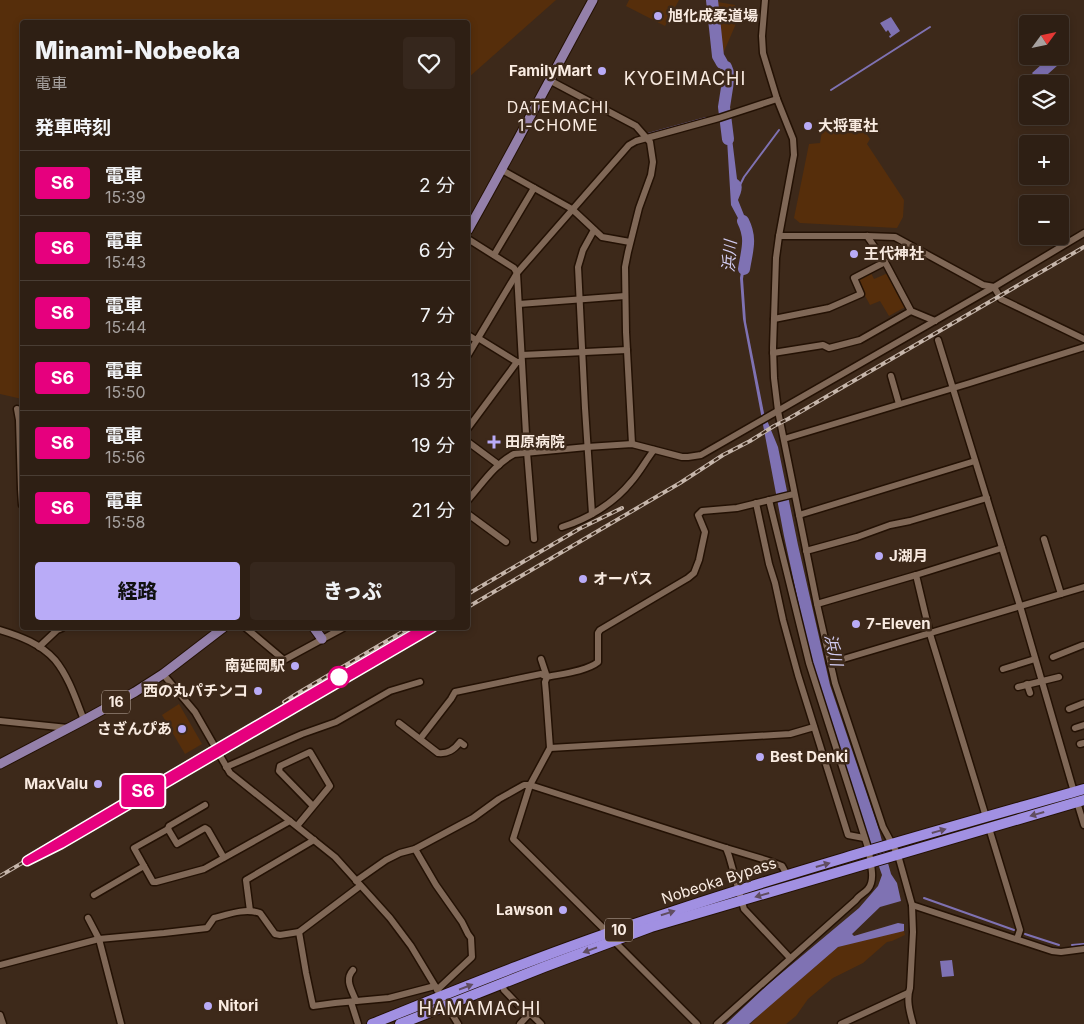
<!DOCTYPE html>
<html lang="ja">
<head>
<meta charset="utf-8">
<style>
  :root { --surface:#2e1f14; --page:#36271d; --text:#f1f3f6; --muted:#a7a2a0; --line:#493d34; --accent:#b9abf7 }
  body { margin:0; font-family:Inter,"Noto Sans JP",sans-serif; background:var(--page); color:var(--text); height:100vh; display:flex; flex-direction:column; font-size:19px; white-space:nowrap }
  * { box-sizing:border-box; margin:0 }
  p { font-size:16px; color:var(--muted) }
  .icon { flex:none; width:28px; height:28px; fill:none; stroke:currentColor; stroke-width:2; stroke-linecap:round; stroke-linejoin:round }
  .map { position:relative; flex:1; overflow:hidden }
  .drawer { position:absolute; left:20px; top:20px; width:450px; height:610px; display:flex; flex-direction:column; background:var(--surface); border-radius:5px; box-shadow:0 2px 8px #0003,0 0 0 1px var(--line) }
  .drawer>* { flex:none }
  .badge { padding:0 10px; border-radius:4px; font-size:18px; line-height:32px }
  .needle { width:32px; rotate:57deg }
  .controls { position:absolute; left:1019px; top:15px; display:grid; gap:10px }
  .controls a { display:grid; place-items:center; width:50px; height:50px; border-radius:5px; background:var(--surface); box-shadow:0 2px 8px #0003,0 0 0 1px var(--line); font-size:25px }
  .map>.badge { position:absolute; translate:-50% -50%; box-shadow:0 0 0 2px #fff }
  h2 { padding:0 15px; font-size:19px; line-height:45px }
  .round { display:grid; place-items:center; flex:none; width:52px; height:52px; border-radius:5px; background:var(--page) }
  .headline { display:flex; align-items:center; justify-content:space-between; height:85px; padding:0 15px }
  h1 { font-size:24px; font-weight:800; line-height:38px }
  .primary-button { display:flex; gap:10px; margin-top:auto; padding:10px 15px }
  .primary-button a { flex:1; height:58px; border-radius:5px; background:var(--accent); color:#111; font-size:20px; font-weight:800; line-height:58px; text-align:center }
  .primary-button a+a { background:var(--page); color:var(--text) }
  ul { padding:0; list-style:none }
  li { display:flex; align-items:center; gap:15px; height:65px; padding:0 15px; border-top:1px solid var(--line) }
  li div { flex:1 }
  li b { display:block; font-size:19px }
  li em { font-style:normal }
  li .badge { min-width:55px; font-weight:700; text-align:center }
  .map>svg:first-child { display:block }
  .green { fill:#562e0b }
  .water { fill:#7f72b3 }
  .lines { fill:none; stroke-linecap:round; stroke-linejoin:round }
  .stream { stroke:#7f72b3; stroke-width:2 }
  .river { stroke:#7f72b3; stroke-width:12 }
  .minor-casing { stroke:#231104; stroke-width:9 }
  .major-casing { stroke:#231104; stroke-width:11 }
  .highway-casing { stroke:#231104; stroke-width:12 }
  .minor { stroke:#806857; stroke-width:6 }
  .major { stroke:#9480aa; stroke-width:9 }
  .highway { stroke:#a190e2; stroke-width:10 }
  .rail-casing { stroke:#c6b6ab; stroke-width:4 }
  .rail { stroke:#3d291a; stroke-width:2; stroke-dasharray:5.5; stroke-linecap:butt }
  .oneway { fill:#604d60 }
  .line-casing { stroke:#fff; stroke-width:11 }
  .line { stroke:#e6007e; stroke-width:8 }
  .poi-dot { fill:#b9abf7; stroke:#3d291a; stroke-width:2 }
  .stop-dot { fill:#fff; stroke:#e6007e; stroke-width:2.5 }
  .labels { text-anchor:middle; stroke-width:5; stroke-linejoin:round; paint-order:stroke }
  .shield { fill:#3d291a; stroke:#c1b1a5; stroke-width:1 }
  .shield-label { font-size:14px; font-weight:bold; fill:#f9ebe1 }
  .poi-label { font-size:15px; font-weight:bold; fill:#f9ebe1; stroke:#3d291a; text-anchor:start }
  .street-label { font-size:15px; fill:#f9ebe1; stroke:#3d291a }
  .neighbourhood-label { font-size:16px; letter-spacing:1px; fill:#f9ebe1; stroke:#3d291a }
  .water-label { font-size:16px; font-style:italic; fill:#d2ccf1; stroke:#3d291a }
  .quarter-label { font-size:18px; letter-spacing:1px; fill:#f9ebe1; stroke:#3d291a }
</style>
</head>
<body>
<div class="map">
<svg width="1084" height="1024" viewBox="0 0 1084 1024">
  <rect width="100%" height="100%" fill="#3d291a"/>
  <g class="green">
    <polygon points="0,0 556,0 468,78 468,22 22,22 22,399 0,394"/>
    <polygon points="629,0 679,0 665,26 626,6"/>
    <polygon points="706,0 718,0 718,2 735,5 738,19 719,63 713,59"/>
    <polygon points="726,65 731,71 730,109 719,109 722,83 725,81 723,70"/>
    <polygon points="843,117 853,122 856,119 870,139 867,144 904,200 903,217 897,228 800,223 794,218 809,144 820,143 822,131"/>
    <polygon points="870,271 874,279 888,273 907,306 889,316 880,301 870,305 856,279"/>
    <polygon points="179,704 202,744 185,754 162,715"/>
    <polygon points="904,931 905,935 892,941 887,942 863,963 833,978 808,999 796,1016 786,1024 751,1024 766,1008 838,947 892,933"/>
  </g>
  <g class="water">
    <polygon points="891,17 900,31 890,38 889,36 891,35 888,30 886,32 880,23"/>
    <polygon points="1060,49 1067,57 1039,82 1032,73 1051,56 1060,56"/>
    <path d="M730,122L737,179C745,184 741,193 738,200L750,230L743,279L746,322L764,413L778,447L798,545L830,685L879,830L891,874L897,883L901,901L880,907L852,934L854,936L898,923L904,924V931L838,947L749,1024H726L766,986L859,908L878,886L882,875L847,776L813,670L784,536L743,319L740,278L747,235L731,205L726,123Z"/>
    <polygon points="952,960 954,976 942,977 940,961"/>
  </g>
  <g class="lines">
    <g class="stream">
      <polyline points="831,90 930,27"/>
      <polyline points="720,114 725,112"/>
      <polyline points="648,134 706,118"/>
      <polyline points="740,185 744,177 779,130"/>
      <polyline points="924,898 1014,930"/>
      <polyline points="1025,934 1059,945"/>
      <polyline points="1072,945 1084,944"/>
    </g>
    <g class="river">
      <polyline points="712,0 718,56 722,63"/>
      <polyline points="726,67 729,75 724,107 728,139"/>
      <path d="M743,221C752,239 747,250 744,269"/>
    </g>
    <g class="minor-casing">
      <g id="minor">
        <path d="M765,0L762,36L763,53L777,99L793,139L794,155L779,236L776,258L773,348L774,378L778,411L817,604L835,683L883,827L898,855L912,905L913,932L910,988C906,1000 910,1013 913,1024"/>
        <polyline points="549,80 636,126 650,142 653,162 651,175 639,208 628,252 625,267 626,332 632,444"/>
        <polyline points="502,170 572,209 602,237 630,242"/>
        <polyline points="779,236 867,236 895,237 983,285 994,287 1001,299 1084,339"/>
        <polyline points="867,236 885,262 911,311 935,321"/>
        <polyline points="468,239 514,268 517,273 527,452 534,539"/>
        <polyline points="494,255 534,188"/>
        <polyline points="519,304 625,296"/>
        <polyline points="774,319 829,308 861,294 854,278 885,262"/>
        <polyline points="468,335 476,340"/>
        <polyline points="478,338 517,362 520,362"/>
        <polyline points="938,340 1020,606 1074,792"/>
        <polyline points="773,353 823,345 829,348 860,340 911,311"/>
        <polyline points="468,355 517,273 629,145 636,141 719,118 777,99"/>
        <polyline points="522,355 627,350"/>
        <polyline points="891,376 899,404"/>
        <polyline points="17,409 19,420 21,489 22,505"/>
        <polyline points="468,428 517,362"/>
        <polyline points="784,439 970,383 1084,347"/>
        <polyline points="468,442 499,465"/>
        <path d="M468,500C482,484 495,464 514,454L587,447L632,444L682,457H688L701,455L994,287L1084,233"/>
        <polyline points="756,503 769,564 775,583 783,620 798,675 848,835 864,838"/>
        <polyline points="468,514 506,542"/>
        <polyline points="592,514 585,408 578,267 583,250 594,230"/>
        <polyline points="799,515 975,461"/>
        <path d="M562,527C588,519 614,503 631,482C640,472 646,460 654,450"/>
        <polyline points="1044,539 1061,594"/>
        <polyline points="806,551 857,537 890,525 910,521 987,498"/>
        <polyline points="817,604 916,575"/>
        <polyline points="246,628 284,660 343,628"/>
        <path d="M0,630C20,636 41,644 55,660C69,677 76,700 84,720"/>
        <polyline points="39,647 57,630 62,628"/>
        <polyline points="1053,657 1083,645"/>
        <polyline points="541,659 547,677"/>
        <polyline points="830,663 1084,587"/>
        <polyline points="1003,669 1035,659"/>
        <polyline points="163,674 195,712 230,773 335,857 390,918 411,946 458,1024"/>
        <polyline points="1027,684 1030,693"/>
        <polyline points="1018,687 1059,677"/>
        <polyline points="1069,709 1084,703"/>
        <polyline points="0,721 68,728"/>
        <path d="M399,723L438,753C448,754 454,750 460,742L464,745"/>
        <polyline points="1075,728 1084,725"/>
        <polyline points="420,739 451,699 455,692 541,674 547,677"/>
        <polyline points="1080,744 1084,743"/>
        <polyline points="550,748 790,734 814,727"/>
        <polyline points="226,767 302,734 336,722 390,691 420,682"/>
        <polyline points="1077,802 1084,825"/>
        <polyline points="986,817 930,634 916,575 1002,548"/>
        <polyline points="297,826 330,786 310,752 280,766 279,771 313,806"/>
        <polyline points="989,828 1020,930 1017,939"/>
        <polyline points="168,829 169,826 205,805"/>
        <polyline points="726,848 729,856 744,909 790,958"/>
        <polyline points="415,849 436,885 462,922 468,934 471,938 472,957 437,990"/>
        <polyline points="224,858 208,830 205,828 177,844 168,829 134,848 153,882 156,882 204,869 290,821"/>
        <path d="M356,881L386,860L400,853L415,849L473,818L499,799L524,785H530L550,748L546,693L545,682L547,677C561,674 587,671 598,662V633L600,630L688,578L694,573L699,560L705,532L698,515L702,511L737,508L794,494"/>
        <polyline points="94,895 144,866"/>
        <polyline points="912,905 1052,951 1061,952 1084,949"/>
        <polyline points="250,911 246,880 314,840"/>
        <polyline points="88,918 99,939 121,1024"/>
        <polyline points="299,932 306,973 313,1006 335,1003 389,998 435,986"/>
        <polyline points="608,933 513,839 530,785 726,848 769,861 782,866 787,875"/>
        <polyline points="614,941 697,1024"/>
        <path d="M0,965L99,939L164,933L207,928L214,918C229,914 245,908 260,913L275,934L280,935L299,932L360,886"/>
        <path d="M353,970C344,980 352,990 356,1001"/>
        <polyline points="502,983 504,990 528,1015"/>
        <polyline points="351,1002 358,1024"/>
        <polyline points="0,1015 3,1024"/>
        <polyline points="520,1024 530,1013 541,1024"/>
        <path d="M717,1024L856,900C859,895 865,893 868,889C876,880 870,862 869,851L809,663L769,500"/>
        <polyline points="841,1024 908,993"/>
      </g>
    </g>
    <g class="major-casing">
      <g id="major">
        <path d="M468,230C511,154 551,77 593,0"/>
        <polyline points="314,628 322,639"/>
        <polyline points="0,764 84,720 135,692 163,674 223,628"/>
      </g>
    </g>
    <g class="highway-casing">
      <g id="highway">
        <path d="M372,1024C468,985 565,946 665,914C803,868 944,829 1084,789"/>
        <polyline points="400,1024 544,967 651,927 1084,800"/>
      </g>
    </g>
    <use href="#minor" class="minor"/>
    <use href="#major" class="major"/>
    <use href="#highway" class="highway"/>
    <g class="rail-casing">
      <g id="rail">
        <polyline points="468,594 579,529 622,508"/>
        <polyline points="468,607 680,483 723,455 750,441 774,426 788,419 1084,247"/>
        <polyline points="284,702 298,693 409,628"/>
        <polyline points="0,876 163,780 216,750 424,628"/>
      </g>
    </g>
    <use href="#rail" class="rail"/>
  </g>
  <defs><path id="oneway-solid" d="M-6-.8H1V-3.2L6.5 0L1 3.2V.8H-6Z" transform="scale(1.25)"/></defs>
  <g class="oneway">
    <use href="#oneway-solid" transform="translate(1037 814) rotate(164)"/>
    <use href="#oneway-solid" transform="translate(939 831) rotate(-16)"/>
    <use href="#oneway-solid" transform="translate(823 865) rotate(-16)"/>
    <use href="#oneway-solid" transform="translate(762 895) rotate(164)"/>
    <use href="#oneway-solid" transform="translate(668 913) rotate(-18)"/>
    <use href="#oneway-solid" transform="translate(590 950) rotate(160)"/>
    <use href="#oneway-solid" transform="translate(466 987) rotate(-21)"/>
  </g>
  <g class="lines">
    <g class="line-casing">
      <path id="line" d="M424,628C292,705 159,782 27,861L61,844L432,628"/>
    </g>
    <use href="#line" class="line"/>
  </g>
  <g class="poi-dot">
    <circle cx="658" cy="16" r="5"/>
    <circle cx="602" cy="71" r="5"/>
    <circle cx="808" cy="126" r="5"/>
    <circle cx="854" cy="254" r="5"/>
    <path d="M491.5 434.5h5v5h5v5h-5v5h-5v-5h-5v-5h5z"/>
    <circle cx="879" cy="556" r="5"/>
    <circle cx="583" cy="579" r="5"/>
    <circle cx="856" cy="624" r="5"/>
    <circle cx="295" cy="666" r="5"/>
    <circle cx="258" cy="691" r="5"/>
    <circle cx="182" cy="729" r="5"/>
    <circle cx="760" cy="757" r="5"/>
    <circle cx="98" cy="784" r="5"/>
    <circle cx="563" cy="910" r="5"/>
    <circle cx="208" cy="1006" r="5"/>
  </g>
  <circle class="stop-dot" cx="339" cy="677" r="10"/>
  <g class="labels">
    <g class="shield">
      <rect x="102" y="690.5" width="28" height="23" rx="4"/>
      <rect x="605" y="918.5" width="28" height="23" rx="4"/>
    </g>
    <g class="shield-label">
      <text x="116" y="707">16</text>
      <text x="619" y="935">10</text>
    </g>
    <g class="poi-label">
      <text x="668" y="21">旭化成柔道場</text>
      <text x="592" y="76" text-anchor="end">FamilyMart</text>
      <text x="818" y="131">大将軍社</text>
      <text x="864" y="259">王代神社</text>
      <text x="505" y="447">田原病院</text>
      <text x="889" y="561">J湖月</text>
      <text x="593" y="584">オーパス</text>
      <text x="866" y="629">7-Eleven</text>
      <text x="285" y="671" text-anchor="end">南延岡駅</text>
      <text x="248" y="696" text-anchor="end">西の丸パチンコ</text>
      <text x="172" y="734" text-anchor="end">さざんぴあ</text>
      <text x="770" y="762">Best Denki</text>
      <text x="88" y="789" text-anchor="end">MaxValu</text>
      <text x="553" y="915" text-anchor="end">Lawson</text>
      <text x="218" y="1011">Nitori</text>
    </g>
    <g class="street-label">
      <text transform="translate(719 881) rotate(-18)" y="5">Nobeoka Bypass</text>
    </g>
    <g class="neighbourhood-label">
      <text x="558" y="113">DATEMACHI<tspan x="558" dy="18">1-CHOME</tspan></text>
    </g>
    <g class="water-label">
      <text transform="translate(729 256) rotate(-86)" y="6">浜川</text>
      <text transform="translate(834 650) rotate(78)" y="6">浜川</text>
    </g>
    <g class="quarter-label">
      <text x="685" y="85">KYOEIMACHI</text>
      <text x="480" y="1015">HAMAMACHI</text>
    </g>
  </g>
</svg>
<div class="controls">
<a><svg class="needle" viewBox="-14 -14 28 28"><path d="M0-13l5 13h-10z" fill="#e53935"/><path d="M0 13l5-13h-10z" fill="#a7a2a0"/></svg></a>
<a><svg class="icon" aria-label="layers" viewBox="0 0 24 24"><path d="M12 4l9 5-9 5-9-5zM3 14l9 5 9-5"/></svg></a>
<a>+</a>
<a>−</a>
</div>
<b class="badge" style="left:143px;top:791px;background:#e6007e;color:#fff">S6</b>
<section class="drawer">
<div class="headline"><div><h1>Minami-Nobeoka</h1><p>電車</p></div><a class="round"><svg class="icon" aria-label="heart" viewBox="0 0 24 24"><path d="M12 20l-8-8c-3-5 5-10 8-4 3-6 11-1 8 4z"/></svg></a></div>
<h2>発車時刻</h2>
<ul>
<li><span class="badge" style="background:#e6007e;color:#fff">S6</span><div><b>電車</b><p>15:39</p></div><em>2 分</em></li>
<li><span class="badge" style="background:#e6007e;color:#fff">S6</span><div><b>電車</b><p>15:43</p></div><em>6 分</em></li>
<li><span class="badge" style="background:#e6007e;color:#fff">S6</span><div><b>電車</b><p>15:44</p></div><em>7 分</em></li>
<li><span class="badge" style="background:#e6007e;color:#fff">S6</span><div><b>電車</b><p>15:50</p></div><em>13 分</em></li>
<li><span class="badge" style="background:#e6007e;color:#fff">S6</span><div><b>電車</b><p>15:56</p></div><em>19 分</em></li>
<li><span class="badge" style="background:#e6007e;color:#fff">S6</span><div><b>電車</b><p>15:58</p></div><em>21 分</em></li>
</ul>
<div class="primary-button"><a>経路</a><a>きっぷ</a></div>
</section>
</div>
</body>
</html>
